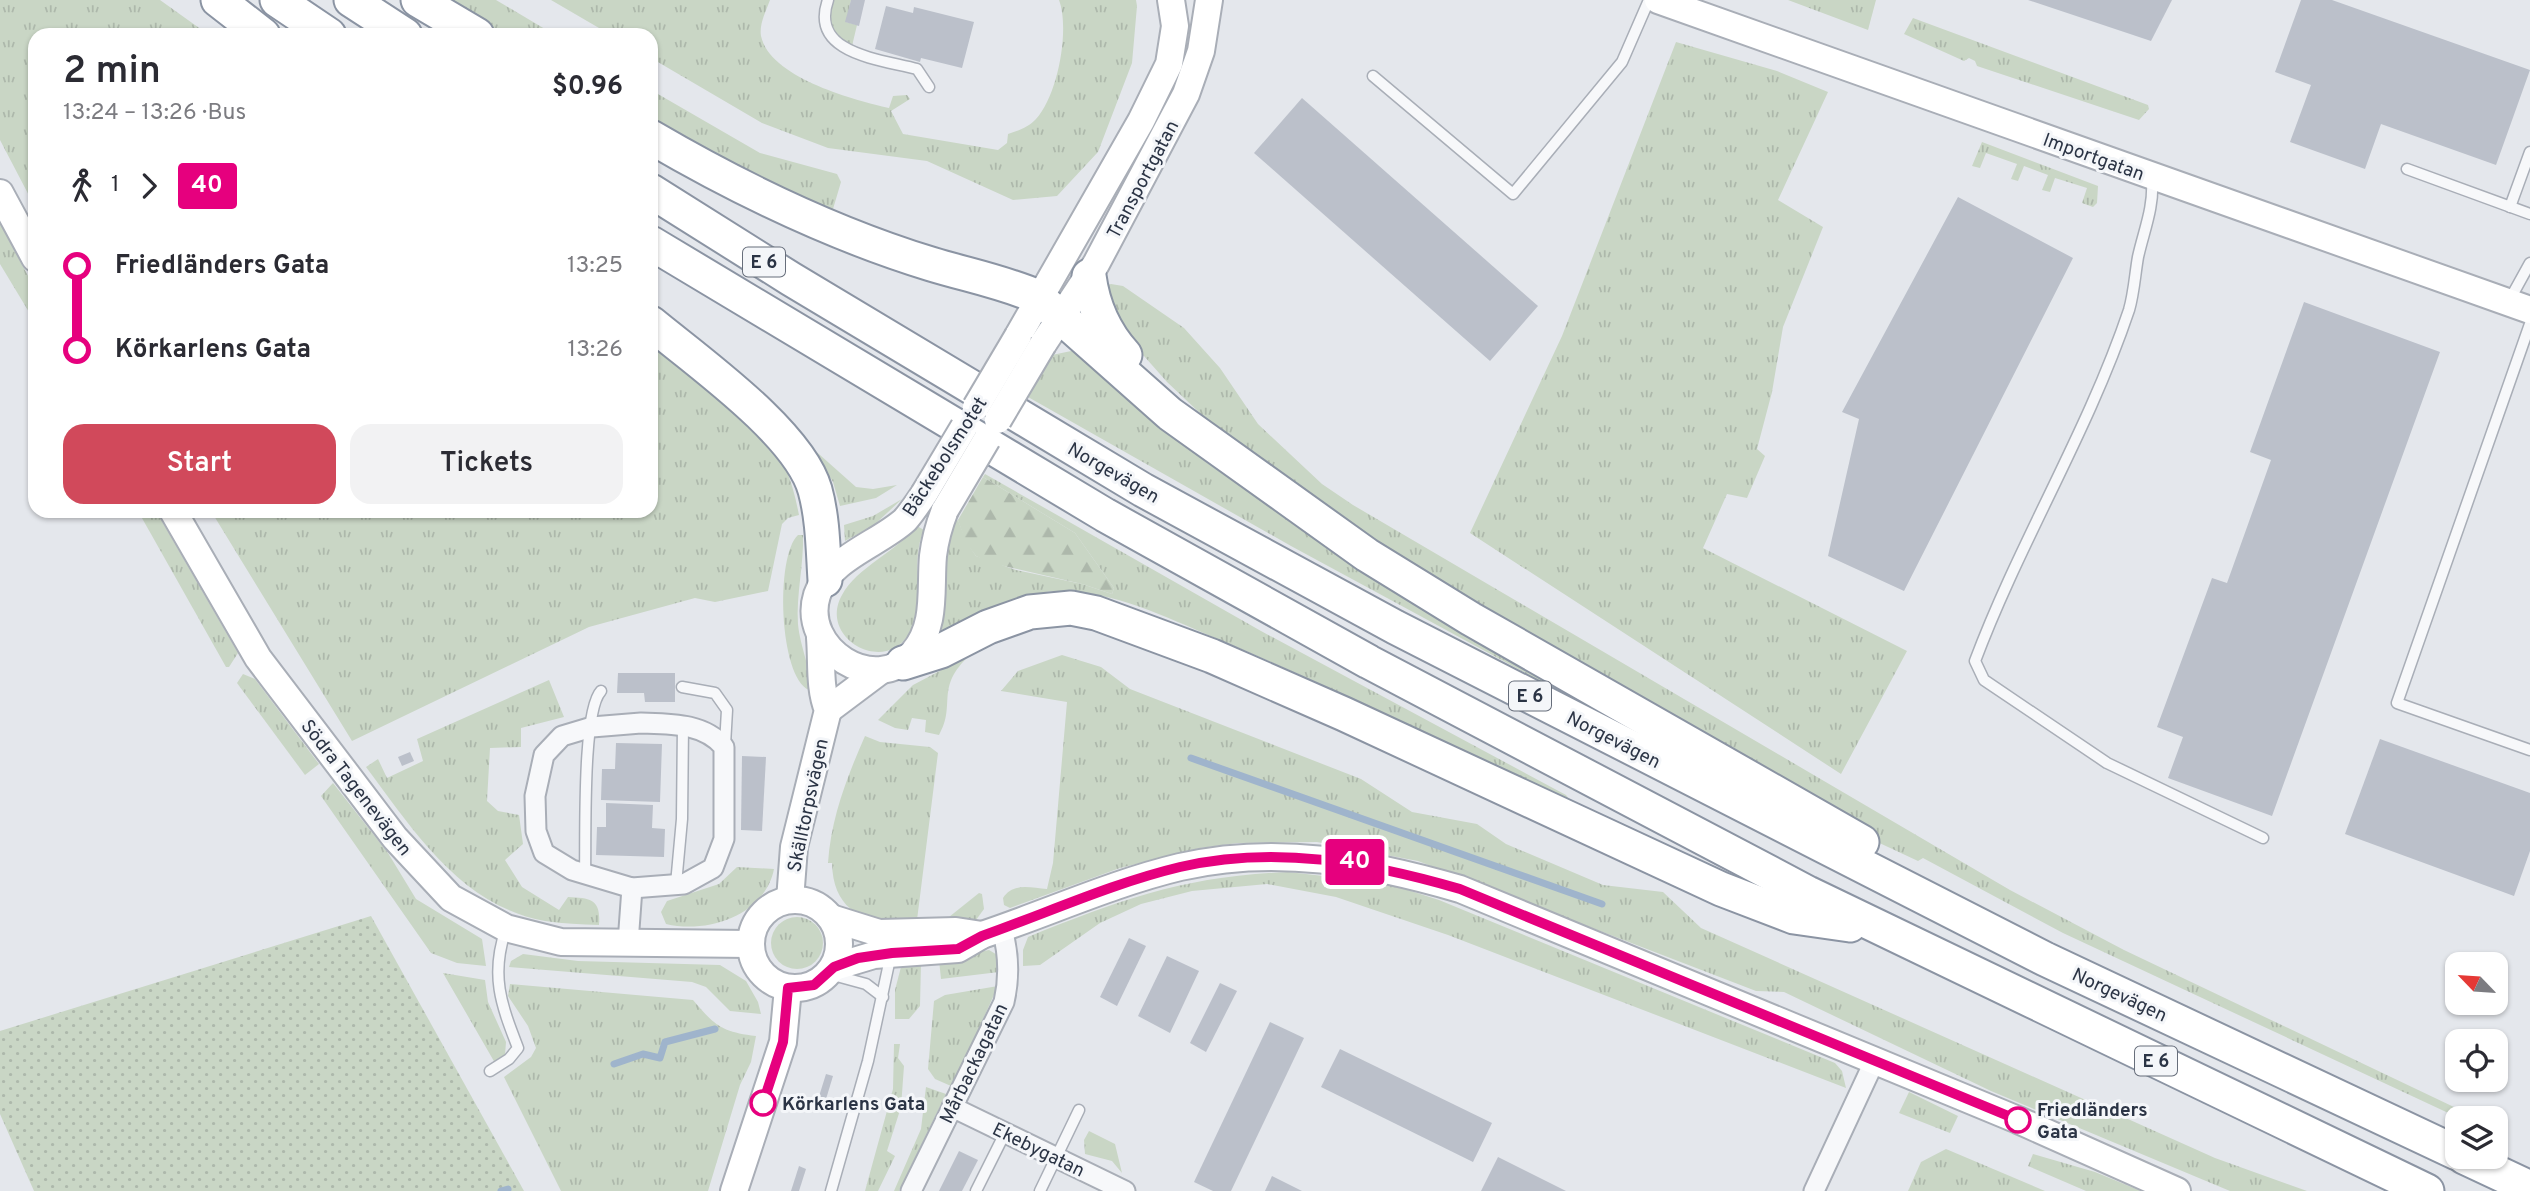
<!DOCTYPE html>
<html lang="en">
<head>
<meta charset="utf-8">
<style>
  :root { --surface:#fff; --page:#f2f2f3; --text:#2b2b33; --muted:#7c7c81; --accent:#d1495b }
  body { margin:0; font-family:Overpass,sans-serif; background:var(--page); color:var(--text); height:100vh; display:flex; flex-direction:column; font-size:26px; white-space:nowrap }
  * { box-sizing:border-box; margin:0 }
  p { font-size:23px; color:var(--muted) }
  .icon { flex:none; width:38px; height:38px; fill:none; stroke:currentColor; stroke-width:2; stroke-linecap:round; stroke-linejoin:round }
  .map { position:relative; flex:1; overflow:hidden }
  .details { position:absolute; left:28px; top:28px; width:630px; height:490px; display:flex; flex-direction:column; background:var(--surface); border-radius:21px; box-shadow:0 2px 5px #0004 }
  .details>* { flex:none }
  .badge { padding:0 14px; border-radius:5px; font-size:24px; line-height:46px }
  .needle { width:46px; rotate:295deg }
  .buttons { position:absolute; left:2445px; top:952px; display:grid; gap:14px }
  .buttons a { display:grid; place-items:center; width:63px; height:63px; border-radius:14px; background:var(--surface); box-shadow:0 2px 5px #0004; font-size:35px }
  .map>.badge { position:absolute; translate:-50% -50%; box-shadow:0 0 0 4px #fff }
  .legs { display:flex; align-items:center; gap:10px; height:77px; padding:0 35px; font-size:23px }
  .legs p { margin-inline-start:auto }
  .overview { display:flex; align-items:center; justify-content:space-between; height:119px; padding:0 35px }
  h1 { font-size:38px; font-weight:600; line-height:52px }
  .cta { display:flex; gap:14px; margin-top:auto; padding:14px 35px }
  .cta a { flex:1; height:80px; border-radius:21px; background:var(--accent); color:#fff; font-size:28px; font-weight:600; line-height:80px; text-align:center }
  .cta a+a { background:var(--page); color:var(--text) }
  ul { padding:0 35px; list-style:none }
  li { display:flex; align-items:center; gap:24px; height:84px; font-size:26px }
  li i { display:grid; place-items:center; width:10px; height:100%; margin:0 9px; background:currentColor }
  li i::after { content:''; width:18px; height:18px; margin:-9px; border:5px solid; border-radius:50%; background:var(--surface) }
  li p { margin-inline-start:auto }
  li:first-child i { background:linear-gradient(#0000 50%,currentColor 0) }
  li:last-child i { background:linear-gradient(currentColor 50%,#0000 0) }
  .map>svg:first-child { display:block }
  .grass { fill:url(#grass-tufts) }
  .forest { fill:url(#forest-firs) }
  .garden { fill:url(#garden-dots) }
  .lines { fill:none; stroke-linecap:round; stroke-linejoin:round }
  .stream { stroke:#9fb4cc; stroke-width:7 }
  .building { fill:#bbc0ca }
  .lane-casing { stroke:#a9aeb7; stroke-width:13 }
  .street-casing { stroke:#a9aeb7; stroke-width:23 }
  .secondary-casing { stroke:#a9aeb7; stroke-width:30 }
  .highway-casing { stroke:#8b94a3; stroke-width:37 }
  .lane { stroke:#f7f8fa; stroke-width:10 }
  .street { stroke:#f7f8fa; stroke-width:19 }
  .secondary { stroke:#fff; stroke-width:26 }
  .highway { stroke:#fff; stroke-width:33 }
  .secondary-bridge-casing { stroke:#a9aeb7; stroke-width:30; stroke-linecap:butt }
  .secondary-bridge { stroke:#fff; stroke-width:26 }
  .line-1-casing { stroke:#fff; stroke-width:16 }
  .line-1 { stroke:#e6007e; stroke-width:10 }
  .stop-1-dot { fill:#fff; stroke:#e6007e; stroke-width:3.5 }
  .labels { text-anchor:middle; stroke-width:6; stroke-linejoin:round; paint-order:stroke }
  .shield { fill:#f4f6f9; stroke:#676e7b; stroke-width:2 }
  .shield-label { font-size:18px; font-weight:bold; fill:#2b3445 }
  .street-label { font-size:19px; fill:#2b3445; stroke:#f4f6f9 }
  .stop-label { font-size:19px; font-weight:bold; fill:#2b3445; stroke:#f4f6f9; text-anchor:start }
</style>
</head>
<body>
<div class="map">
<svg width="2530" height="1191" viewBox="0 0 2530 1191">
  <defs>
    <pattern id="grass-tufts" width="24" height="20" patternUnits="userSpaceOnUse" patternTransform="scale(1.75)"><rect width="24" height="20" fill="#c9d6c5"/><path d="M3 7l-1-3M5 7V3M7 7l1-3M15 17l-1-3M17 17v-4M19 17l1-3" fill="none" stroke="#adb8ab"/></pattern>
    <pattern id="forest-firs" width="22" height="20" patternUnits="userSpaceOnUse" patternTransform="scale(1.75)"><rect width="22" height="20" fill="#c9d6c5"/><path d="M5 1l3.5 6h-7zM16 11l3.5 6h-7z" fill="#adb8ab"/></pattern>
    <pattern id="garden-dots" width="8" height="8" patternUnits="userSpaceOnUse" patternTransform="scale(1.75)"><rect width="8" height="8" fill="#c9d6c5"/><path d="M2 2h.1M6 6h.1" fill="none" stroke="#adb8ab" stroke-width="1.8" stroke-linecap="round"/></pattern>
  </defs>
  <rect width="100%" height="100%" fill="#e4e7ec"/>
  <g class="grass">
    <polygon points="0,0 160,0 209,35 35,35 35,207 0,140"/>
    <polygon points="437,0 496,0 555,35 499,35"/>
    <path d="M551,0H770C766,11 759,24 761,36C770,78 855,100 889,108L893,96L907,95L910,99L891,111L903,134L998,150L1007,143L1008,134C1018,131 1029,127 1036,119C1058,95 1070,29 1059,0H1136L1137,6L1132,63L1098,152L1057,196L1013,200L927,161L828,148L762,123L651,58V35H611Z"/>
    <polygon points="833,0 851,0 846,22 857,25 852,46 836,39 827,17"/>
    <polygon points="1788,0 1876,0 1868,30"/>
    <polygon points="1913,18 2148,105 2149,109 2139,120 1977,66 1975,61 1969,58 1964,61 1904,34"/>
    <polygon points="1676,42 1777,71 1828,92 1778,200 1823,227 1783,327 1772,392 1757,449 1765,456 1747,498 1727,494 1703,548 1907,651 1841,774 1470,533 1562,336"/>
    <polygon points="651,90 760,153 837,174 841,182 833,209 781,194 651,123"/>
    <polygon points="1982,142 2098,186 2097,203 2093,207 2082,203 2087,188 2055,178 2050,192 2042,190 2048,175 2024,166 2018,181 2011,179 2017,164 1986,153 1980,168 1972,166"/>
    <polygon points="0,223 35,289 35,322 0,264"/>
    <polygon points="1111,284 1123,286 1184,328 1220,368 1258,424 1322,484 1353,505 2010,890 2124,950 2477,1118 2459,1118 2063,933 1923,858 1918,861 1873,840 1537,642 1492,611 1370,543 1220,432 1167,382 1113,321 1104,286"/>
    <path d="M651,339C685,366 765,432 785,468C792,482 796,500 799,515L788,518L782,524L768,591L715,602L695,598L589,627L352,741L211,511H651Z"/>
    <polygon points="1076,350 1207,463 1346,556 1616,718 1614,721 1291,546 1028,397 1052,355"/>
    <polygon points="811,447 856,487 873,489 897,485 876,498 840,506 833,482"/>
    <path d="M985,474L1261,631L1566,795L1569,799L1566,801C1449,746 1333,687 1213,637C1166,617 1113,591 1061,591C1020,591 979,616 942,632L944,568L948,539L954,522L958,520L967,543L976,556L1016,570L1082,584L1112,594L1114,588L1075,533L983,477Z"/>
    <polygon points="902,499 873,526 845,541 844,525 873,516"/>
    <polygon points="138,511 156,511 238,653 229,667 226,667"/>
    <path d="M917,526L924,530C909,562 927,604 908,635C883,675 818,637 842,595C856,568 897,551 917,526Z"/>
    <path d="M798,535H803C804,564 796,595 798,624C800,647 811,666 809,690C779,677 775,556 798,535Z"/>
    <path d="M970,655C934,688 957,704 939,735L925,732L926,720L912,718L908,730L895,728L878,720L913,685Z"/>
    <path d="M1062,655L1101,667L1130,689L1361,779L1412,812L1477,824L1506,844L1603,885L1663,892L1701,928L2215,1158L2307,1191H2230L1991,1091L1784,992L1756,991L1418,861L1317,842L1238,843L1200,848L1120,868L1010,908L1004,905L1003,898C1013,882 1031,888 1047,889L1053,863L1067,702L1001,691L1018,671Z"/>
    <polygon points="243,674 255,679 319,764 305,775 237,683"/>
    <path d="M549,680L564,717L521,728V747L490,748L487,801L498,811L519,815L523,844L505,860L522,887L559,910L568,897C592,898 601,900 599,925C581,924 563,924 545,921C461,906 414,831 366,767L378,759L387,778L423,761L417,739Z"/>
    <path d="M865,736L880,742L930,747L938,753L917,920C871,927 833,915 832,863H828C831,818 847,777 865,736Z"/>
    <polygon points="333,783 388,853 416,899 482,939 486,966 457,963 431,953 321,796"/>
    <path d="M737,867L774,869C765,915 708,934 666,924L661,912L667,901L719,884Z"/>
    <path d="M1288,872L1386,883L1439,900L1835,1063L1842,1071L1846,1088L1448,935L1336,897L1267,884L1192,891L1141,904L1100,923L1040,965L1023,966V950L1028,937C1122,899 1186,876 1288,872Z"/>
    <polygon points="979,893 982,894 984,909 976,920 944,921"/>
    <circle cx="797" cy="943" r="26"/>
    <polygon points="989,950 999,956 999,972 941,979 939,960"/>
    <polygon points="523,954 578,961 720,965 746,981 758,1002 761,1014 730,1011 706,987 692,982 509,967 511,961"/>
    <polygon points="921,963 920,1006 909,1019 895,1019 895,990 901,967"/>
    <polygon points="443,973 485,980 488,1002 506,1042 505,1055 495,1063"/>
    <path d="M510,984L693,1000C715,1026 722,1032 756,1036L751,1062L740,1085L708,1191H561L504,1077L531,1057L536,1048L528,1026L508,996Z"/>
    <polygon points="998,986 958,1075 951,1086 935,1079 928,1069 934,1001 945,995"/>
    <polygon points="894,1044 900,1044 898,1058 904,1066 901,1107 887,1151 895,1156 878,1191 865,1191 893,1089"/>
    <polygon points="926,1087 946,1094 899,1191 894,1191 921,1129"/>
    <polygon points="1909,1092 1958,1116 1950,1133 1899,1113"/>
    <polygon points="1089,1131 1115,1144 1122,1173 1112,1161 1085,1154 1084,1140"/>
    <polygon points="1946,1149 2045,1191 1908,1191 1921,1162"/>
    <polygon points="2033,1154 2095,1172 2141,1191 2086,1191 2028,1166"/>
  </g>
  <polygon class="forest" points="983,477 1075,533 1114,588 1112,594 1082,584 991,563 976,556 966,543 958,520"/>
  <polygon class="garden" points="371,916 524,1191 34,1191 0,1114 0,1031"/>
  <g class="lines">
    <g class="stream">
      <polyline points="1191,758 1602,904"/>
      <polyline points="614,1064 643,1054 660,1058 665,1042 715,1029"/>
      <polyline points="501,1191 508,1189"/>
    </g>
  </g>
  <g class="building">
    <polygon points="851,0 865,0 859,26 845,22"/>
    <polygon points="2028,0 2172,0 2151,41"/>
    <polygon points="2301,0 2332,0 2530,70 2496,165 2381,124 2365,169 2290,142 2311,85 2275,72"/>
    <polygon points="886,6 913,13 914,7 974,22 962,68 921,58 920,62 875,49"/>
    <polygon points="1302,98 1538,306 1490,361 1254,153"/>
    <polygon points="1958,197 2073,258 1904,591 1828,556 1859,419 1842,412"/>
    <polygon points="2304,302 2440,352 2272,816 2168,778 2183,737 2157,727 2212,578 2227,583 2271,460 2250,452"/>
    <polygon points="618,673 675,673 675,702 645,702 644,693 617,693"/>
    <polygon points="2380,739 2530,793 2530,851 2514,896 2345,834"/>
    <polygon points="616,743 662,744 660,802 601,800 602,769 615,769"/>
    <polygon points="410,752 414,761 402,766 398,757"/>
    <polygon points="742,756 766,757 762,831 741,830"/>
    <polygon points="606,803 653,805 652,828 665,829 664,857 596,855 597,827 606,827"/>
    <polygon points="1129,938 1146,946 1117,1006 1100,997"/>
    <polygon points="1167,956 1199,971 1170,1033 1138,1016"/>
    <polygon points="1220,983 1237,991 1206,1052 1190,1043"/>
    <polygon points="1270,1022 1304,1038 1231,1191 1213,1191 1194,1182"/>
    <polygon points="1340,1049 1492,1123 1473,1162 1321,1087"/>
    <polygon points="826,1074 833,1076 823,1109 816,1106"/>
    <polygon points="959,1151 978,1160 962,1191 939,1191"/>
    <polygon points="1498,1157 1566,1191 1481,1191"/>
    <polygon points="799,1166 806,1169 799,1191 791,1191"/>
    <polygon points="1272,1176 1302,1191 1265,1191"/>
  </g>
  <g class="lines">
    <g class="lane-casing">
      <g id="lane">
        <path d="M828,0C809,54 880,59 917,69L929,87"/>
        <polyline points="1373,76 1513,194 1622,62 1649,0"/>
        <polyline points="2407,169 2530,214"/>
        <path d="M2152,179C2154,208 2144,230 2138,257C2135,274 2134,293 2129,310C2088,432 2020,541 1975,661L1984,680L2107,763L2263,838"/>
        <polyline points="2510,207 2530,152"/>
        <polyline points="2509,301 2530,263"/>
        <polyline points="2530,324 2397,703 2530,750"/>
        <polyline points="682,687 715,693 727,710 725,745"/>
        <path d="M585,874C586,840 582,711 601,691"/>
        <polyline points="676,884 682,819 683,725"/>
        <polyline points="833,975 866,984 883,997"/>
        <path d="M490,1071L509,1059L518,1048C501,1004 490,975 506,929"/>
        <polyline points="831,1191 868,1061 891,954"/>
        <polyline points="976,1191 1005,1133"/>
        <polyline points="1040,1191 1079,1110"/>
      </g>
    </g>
    <g class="street-casing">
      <g id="street">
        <path d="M641,723C671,724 704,723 724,747V839L713,868L684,884L632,888L572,870L544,853L536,831L535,796L544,755L562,736L592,727Z"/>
        <polyline points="628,943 632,888"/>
        <polyline points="952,1107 1125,1191"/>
        <path d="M911,1191L1004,1002C1010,976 1009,954 1002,929"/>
        <polyline points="1814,1191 1875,1060"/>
      </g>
    </g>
    <g class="secondary-casing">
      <g id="secondary">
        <polyline points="1658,0 2530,310"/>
        <polyline points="0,193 35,258"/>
        <polyline points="1018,336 1141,121 1169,64 1175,26 1171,0"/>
        <polyline points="1043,344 1096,264 1186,94 1201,51 1209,0"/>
        <path d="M924,494C918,503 912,512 905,520C879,544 829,558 817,595C800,649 875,697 913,653C937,626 930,589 933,556C935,540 939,525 945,510"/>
        <polyline points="173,511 258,658 395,838 451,898 506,928 561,942 751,944"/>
        <polyline points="828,710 880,671"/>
        <circle cx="795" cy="944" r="44"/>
        <path d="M790,900L794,847L828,710C819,688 822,662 820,638"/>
        <polyline points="831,918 879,933 956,931 982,935"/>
        <path d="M834,967L874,955L958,949L982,935C1048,913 1113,883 1180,867C1276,845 1367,862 1460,889L2018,1120L2177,1191"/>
        <polyline points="734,1191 783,1042 788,988"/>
      </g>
    </g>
    <g class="highway-casing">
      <g id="highway">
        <polyline points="218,0 263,35"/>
        <polyline points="277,0 329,35"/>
        <polyline points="351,0 405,35"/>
        <polyline points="418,0 477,35"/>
        <path d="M651,137C740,189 833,234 931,264C967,275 1004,282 1038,297L1170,414L1367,555L1471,619L1862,842"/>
        <polyline points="651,191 791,279 1143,490 1395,627 2045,959 2457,1153"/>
        <polyline points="651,243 1105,515 1369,662 1808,893 2427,1191"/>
        <path d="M1089,276C1093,306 1104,332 1125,355"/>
        <path d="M651,323C697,361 799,433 815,490C823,519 823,550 825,580"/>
        <polyline points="903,663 941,651 988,627 1030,612 1071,608 1096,613 1212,656 1344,714 1721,889 1794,917 1850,925"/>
        <polyline points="2464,1157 2530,1188"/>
      </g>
    </g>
    <use href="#lane" class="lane"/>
    <use href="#street" class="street"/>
    <use href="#secondary" class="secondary"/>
    <use href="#highway" class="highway"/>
    <g class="secondary-bridge-casing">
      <g id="secondary-bridge">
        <polyline points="976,407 1018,336"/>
        <polyline points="998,420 1043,344"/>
        <polyline points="924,494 964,427"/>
        <polyline points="945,510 987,439"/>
      </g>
    </g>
    <use href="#secondary-bridge" class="secondary-bridge"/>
  </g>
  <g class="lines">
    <g class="line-1-casing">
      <path id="line-1" d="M763,1103L783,1042L788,988L814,985L834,967L858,958L892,953L958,949L982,936C1047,913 1113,883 1180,867C1275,845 1367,862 1460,889L2018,1120"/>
    </g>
    <use href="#line-1" class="line-1"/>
  </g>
  <g class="stop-1-dot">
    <circle cx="763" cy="1103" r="12"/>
    <circle cx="2018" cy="1120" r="12"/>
  </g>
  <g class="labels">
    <g class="shield">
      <rect x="743" y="247.5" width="42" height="29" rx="5"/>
      <rect x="1509" y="681.5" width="42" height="29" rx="5"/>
      <rect x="2135" y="1046.5" width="42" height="29" rx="5"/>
    </g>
    <g class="shield-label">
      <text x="764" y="268">E 6</text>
      <text x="1530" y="702">E 6</text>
      <text x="2156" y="1067">E 6</text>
    </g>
    <g class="street-label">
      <text transform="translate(2094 156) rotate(20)" y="7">Importgatan</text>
      <text transform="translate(1142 179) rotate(-62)" y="7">Transportgatan</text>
      <text transform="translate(944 456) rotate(-57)" y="7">Bäckebolsmotet</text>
      <text transform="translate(1114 472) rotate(30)" y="7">Norgevägen</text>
      <text transform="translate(1614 739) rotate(27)" y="7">Norgevägen</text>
      <text transform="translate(357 787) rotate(52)" y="7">Södra Tagenevägen</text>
      <text transform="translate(807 805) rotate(-78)" y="7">Skälltorpsvägen</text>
      <text transform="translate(2120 994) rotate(25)" y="7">Norgevägen</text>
      <text transform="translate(973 1063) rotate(-64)" y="7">Mårbackagatan</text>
      <text transform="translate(1039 1149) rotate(26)" y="7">Ekebygatan</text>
    </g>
    <g class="stop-label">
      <text x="782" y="1110">Körkarlens Gata</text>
      <text x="2037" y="1116">Friedländers<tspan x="2037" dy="22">Gata</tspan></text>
    </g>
  </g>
</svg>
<div class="buttons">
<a><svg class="needle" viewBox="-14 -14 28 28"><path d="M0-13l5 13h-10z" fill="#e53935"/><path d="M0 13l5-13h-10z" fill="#7c7c81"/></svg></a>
<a><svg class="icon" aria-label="locate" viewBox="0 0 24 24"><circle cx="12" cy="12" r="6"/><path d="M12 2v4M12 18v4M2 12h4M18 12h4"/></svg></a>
<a><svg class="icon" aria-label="layers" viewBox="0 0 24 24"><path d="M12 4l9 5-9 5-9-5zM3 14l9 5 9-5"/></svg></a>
</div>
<b class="badge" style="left:1355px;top:862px;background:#e6007e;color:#fff">40</b>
<section class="details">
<div class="overview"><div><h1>2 min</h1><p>13:24 – 13:26 · Bus</p></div><b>$0.96</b></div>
<div class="legs"><svg class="icon" aria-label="walk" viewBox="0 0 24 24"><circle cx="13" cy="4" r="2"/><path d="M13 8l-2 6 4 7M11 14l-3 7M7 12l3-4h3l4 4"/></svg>1<svg class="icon" aria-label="forward" viewBox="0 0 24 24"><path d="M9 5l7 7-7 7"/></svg><b class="badge" style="background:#e6007e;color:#fff">40</b></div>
<ul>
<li><i style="color:#e6007e"></i><b>Friedländers Gata</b><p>13:25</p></li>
<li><i style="color:#e6007e"></i><b>Körkarlens Gata</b><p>13:26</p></li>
</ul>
<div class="cta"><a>Start</a><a>Tickets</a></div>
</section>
</div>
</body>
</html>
